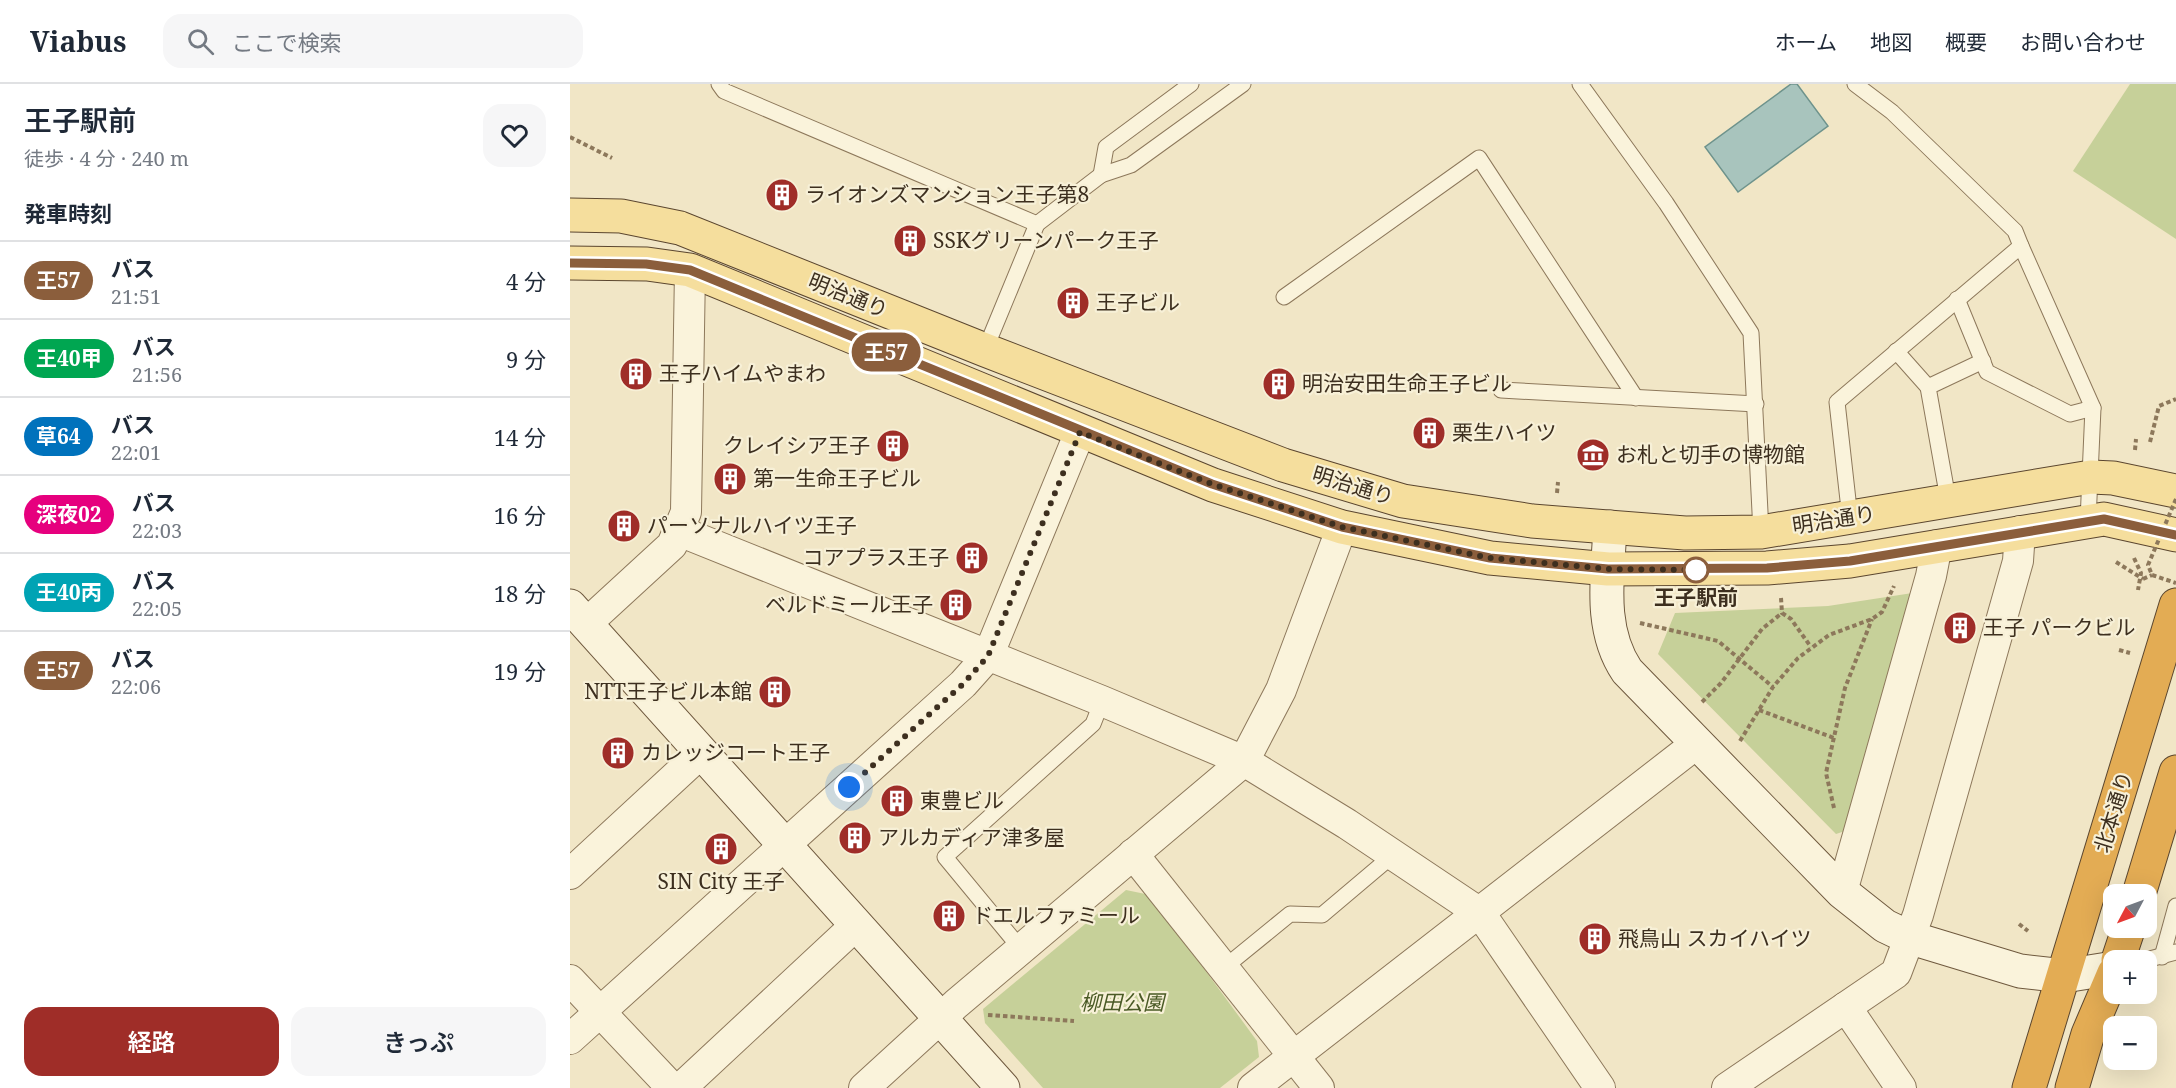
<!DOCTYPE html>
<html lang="ja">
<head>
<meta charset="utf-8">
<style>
  :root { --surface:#fff; --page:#f6f6f7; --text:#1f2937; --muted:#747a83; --line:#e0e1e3; --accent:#9f2d28 }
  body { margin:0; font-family:"Noto Serif","Noto Sans JP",serif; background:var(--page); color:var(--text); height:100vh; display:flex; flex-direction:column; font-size:22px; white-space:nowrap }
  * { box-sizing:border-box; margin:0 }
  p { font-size:20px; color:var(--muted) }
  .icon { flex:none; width:33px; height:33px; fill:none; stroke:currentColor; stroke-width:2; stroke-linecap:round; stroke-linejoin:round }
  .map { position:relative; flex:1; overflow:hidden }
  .drawer { display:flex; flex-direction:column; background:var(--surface); width:570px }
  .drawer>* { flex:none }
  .badge { padding:0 12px; border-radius:20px; font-size:21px; line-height:39px }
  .needle { width:39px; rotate:229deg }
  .buttons { position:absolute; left:1533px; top:800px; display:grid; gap:12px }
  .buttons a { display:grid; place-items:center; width:54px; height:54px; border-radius:12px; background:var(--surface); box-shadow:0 6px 24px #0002; font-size:30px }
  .you { position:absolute; width:30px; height:30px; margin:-15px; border:4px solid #fff; border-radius:50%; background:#1a73e8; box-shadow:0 0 0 9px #1a73e833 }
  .map>.badge { position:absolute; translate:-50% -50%; box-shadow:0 0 0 3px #fff }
  h2 { padding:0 24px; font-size:22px; line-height:54px }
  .round { display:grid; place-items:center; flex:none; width:63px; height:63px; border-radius:18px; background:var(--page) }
  .overview { display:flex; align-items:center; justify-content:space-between; height:102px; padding:0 24px }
  h1 { font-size:28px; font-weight:600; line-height:45px }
  .button { display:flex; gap:12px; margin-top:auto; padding:12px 24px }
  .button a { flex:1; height:69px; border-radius:18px; background:var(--accent); color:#fff; font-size:24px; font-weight:600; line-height:69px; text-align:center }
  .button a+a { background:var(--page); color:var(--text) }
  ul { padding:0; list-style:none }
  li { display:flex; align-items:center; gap:18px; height:78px; padding:0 24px; border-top:2px solid var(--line) }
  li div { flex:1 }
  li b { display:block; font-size:22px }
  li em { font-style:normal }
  li .badge { min-width:66px; font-weight:700; text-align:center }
  header { display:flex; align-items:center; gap:36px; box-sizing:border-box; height:84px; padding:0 30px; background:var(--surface); border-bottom:2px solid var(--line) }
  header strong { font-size:28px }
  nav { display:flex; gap:33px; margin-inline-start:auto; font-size:21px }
  .search { width:420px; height:54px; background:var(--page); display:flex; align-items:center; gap:15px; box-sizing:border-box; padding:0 21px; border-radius:18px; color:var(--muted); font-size:22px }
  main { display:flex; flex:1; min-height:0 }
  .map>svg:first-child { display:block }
  .green { fill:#c6d099 }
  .water { fill:#a8c4bd; stroke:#6e938c; stroke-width:1.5 }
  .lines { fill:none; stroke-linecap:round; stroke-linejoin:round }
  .lane-casing { stroke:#8d785b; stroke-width:17 }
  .street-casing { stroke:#8d785b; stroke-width:32 }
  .secondary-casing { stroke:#6f593e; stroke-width:35 }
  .primary-casing { stroke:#5b462f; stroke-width:35 }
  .highway-casing { stroke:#5b462f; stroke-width:35 }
  .path { stroke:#8d785b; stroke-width:4; stroke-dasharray:4.5 3; stroke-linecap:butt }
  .lane { stroke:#faf3db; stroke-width:15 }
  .street { stroke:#faf3db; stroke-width:30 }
  .secondary { stroke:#faf3db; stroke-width:33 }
  .primary { stroke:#f5de9d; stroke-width:33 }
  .highway { stroke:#e3ac54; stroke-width:33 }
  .path-bridge { stroke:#8d785b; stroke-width:4; stroke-dasharray:4.5 3; stroke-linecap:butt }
  .line-casing { stroke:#fff; stroke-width:14 }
  .line { stroke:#8b5e3c; stroke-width:9 }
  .walk { stroke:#3d2f1f; stroke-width:6; stroke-dasharray:0 10.8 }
  .stop-dot { fill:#fff; stroke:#8b5e3c; stroke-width:3 }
  .labels { text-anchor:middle; stroke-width:4.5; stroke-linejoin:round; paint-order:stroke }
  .poi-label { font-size:21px; fill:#3d2f1f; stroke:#f7f0d7; text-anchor:start }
  .street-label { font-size:21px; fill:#3d2f1f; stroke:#f7f0d7 }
  .stop-label { font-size:21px; font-weight:bold; fill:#3d2f1f; stroke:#f7f0d7 }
  .park-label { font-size:21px; font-style:italic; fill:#4a5a25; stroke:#f7f0d7 }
</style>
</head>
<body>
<header>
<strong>Viabus</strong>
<div class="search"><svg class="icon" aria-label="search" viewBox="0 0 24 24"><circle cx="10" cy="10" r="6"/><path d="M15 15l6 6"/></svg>ここで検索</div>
<nav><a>ホーム</a><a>地図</a><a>概要</a><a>お問い合わせ</a></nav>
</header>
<main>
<section class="drawer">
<div class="overview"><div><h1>王子駅前</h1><p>徒歩 · 4 分 · 240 m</p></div><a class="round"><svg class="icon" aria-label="heart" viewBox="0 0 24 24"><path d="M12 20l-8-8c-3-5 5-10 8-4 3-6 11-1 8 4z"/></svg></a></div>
<h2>発車時刻</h2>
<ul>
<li><span class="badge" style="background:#8b5e3c;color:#fff">王57</span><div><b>バス</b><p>21:51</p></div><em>4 分</em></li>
<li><span class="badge" style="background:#00a651;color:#fff">王40甲</span><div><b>バス</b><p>21:56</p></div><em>9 分</em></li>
<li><span class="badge" style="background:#0072bc;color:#fff">草64</span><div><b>バス</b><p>22:01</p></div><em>14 分</em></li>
<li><span class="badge" style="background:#e6007e;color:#fff">深夜02</span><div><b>バス</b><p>22:03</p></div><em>16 分</em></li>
<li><span class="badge" style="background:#00a3b4;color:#fff">王40丙</span><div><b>バス</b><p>22:05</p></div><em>18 分</em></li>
<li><span class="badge" style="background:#8b5e3c;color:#fff">王57</span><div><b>バス</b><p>22:06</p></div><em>19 分</em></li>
</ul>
<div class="button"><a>経路</a><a>きっぷ</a></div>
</section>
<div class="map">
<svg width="1606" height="1004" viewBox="0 0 1606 1004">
  <rect width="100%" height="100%" fill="#f1e6c6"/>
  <g class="green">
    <polygon points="1560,0 1606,0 1606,155 1503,87"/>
    <polygon points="1349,508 1281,745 1266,750 1088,570 1105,529 1258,522"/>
    <polygon points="556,806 580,811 687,957 689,973 650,1004 473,1004 415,939 413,925"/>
  </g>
  <polygon class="water" points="1221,0 1227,0 1258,42 1168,108 1135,63"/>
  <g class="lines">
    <g class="lane-casing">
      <g id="lane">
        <polyline points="149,0 154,7 467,140 531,91 561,81 673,0"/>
        <polyline points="1010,0 1096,119 1181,249 1191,448"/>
        <polyline points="1285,0 1322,28 1445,147 1451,162"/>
        <polyline points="531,91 536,63 621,0"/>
        <polyline points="714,213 909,74 1066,314"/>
        <polyline points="1387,215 1417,288 1500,330 1523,324"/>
        <polyline points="415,266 467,140"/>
        <polyline points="1326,267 1358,303"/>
        <polyline points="931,306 1186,320"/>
        <polyline points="1378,415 1358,303 1413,277"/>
        <polyline points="1280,434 1267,318 1451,162 1523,324 1518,437"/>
        <polyline points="451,865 375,773 523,640 532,617"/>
        <polyline points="1592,873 1606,822"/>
        <polyline points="1576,876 1606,868"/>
        <polyline points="655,883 720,830 752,831 823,771"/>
      </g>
    </g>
    <g class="street-casing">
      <g id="street">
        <polyline points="109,447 532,617 674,677 777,740 910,829 1030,1004"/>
        <polyline points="16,540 102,461 116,428 120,186"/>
        <polyline points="563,770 749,1004"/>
        <polyline points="0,790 132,668"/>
        <polyline points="1272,808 1361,492 1367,461"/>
        <polyline points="0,896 102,1004"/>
        <polyline points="1276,923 1331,1004"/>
        <polyline points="0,955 393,600 418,572 510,348"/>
        <polyline points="111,1004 286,841"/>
        <polyline points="294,1004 386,920 674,677 711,606 772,443"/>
        <polyline points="683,1004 1126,660"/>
        <polyline points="1157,1004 1326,889 1348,831 1448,477 1450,447"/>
      </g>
    </g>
    <g class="secondary-casing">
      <g id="secondary">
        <path d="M1040,443C1038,491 1028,544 1057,587L1272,808L1315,842L1338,853L1450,887L1494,892L1544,884"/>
        <polyline points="0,522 433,1004"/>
      </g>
    </g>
    <g class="primary-casing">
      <g id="primary">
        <polyline points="0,131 51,132 110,144 415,266 713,381 833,417 962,437 1115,449 1191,448 1521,393 1543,394 1606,407"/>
        <polyline points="0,179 77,180 120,186 643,401 772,443 920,474 1038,485 1197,484 1280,477 1534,435 1606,451"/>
      </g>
    </g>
    <g class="highway-casing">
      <g id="highway">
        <polyline points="1569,810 1606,688"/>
        <polyline points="1548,876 1559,843"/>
        <polyline points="1459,1004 1606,521"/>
        <polyline points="1502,1004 1518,950 1544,889"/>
      </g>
    </g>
    <g class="path">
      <polyline points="0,53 42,74"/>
      <polyline points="1580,358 1589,322 1606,315"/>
      <polyline points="1565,366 1566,355"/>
      <polyline points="987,409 988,398"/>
      <polyline points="1564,474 1571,489 1568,506"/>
      <polyline points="1573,495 1582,491"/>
      <polyline points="1211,514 1212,529 1221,535 1241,563"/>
      <polyline points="1070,539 1148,557 1203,603"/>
      <polyline points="1549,566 1560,569"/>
      <polyline points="1132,618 1151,599 1192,545 1212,529"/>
      <polyline points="1189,626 1264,654"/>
      <polyline points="1170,657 1203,603 1228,574 1259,551 1302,535 1312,528 1324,502"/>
      <polyline points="1264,724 1256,689 1275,604 1302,535"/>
      <polyline points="1449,840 1458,847"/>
      <polyline points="418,931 504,937"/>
    </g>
    <use href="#lane" class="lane"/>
    <use href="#street" class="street"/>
    <use href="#secondary" class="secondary"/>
    <use href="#primary" class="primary"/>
    <use href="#highway" class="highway"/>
    <g class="path-bridge">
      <polyline points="1606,415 1578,481 1582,491 1606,499"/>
      <polyline points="1546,478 1573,495"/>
    </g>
  </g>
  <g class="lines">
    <g class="line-casing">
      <polyline id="line" points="0,179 76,180 120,186 642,400 772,443 920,474 1038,485 1197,484 1280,477 1534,435 1606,451"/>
    </g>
    <use href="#line" class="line"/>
    <polyline class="walk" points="279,703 393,600 418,572 510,348 642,400 772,443 920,474 1038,485 1126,486"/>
  </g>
  <defs>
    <g id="building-disc" transform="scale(1.725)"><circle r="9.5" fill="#9f2d28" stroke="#f7f0d7"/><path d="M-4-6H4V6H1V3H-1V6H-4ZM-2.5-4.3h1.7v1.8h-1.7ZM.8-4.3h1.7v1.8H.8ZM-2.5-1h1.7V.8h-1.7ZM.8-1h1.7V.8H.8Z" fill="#fff"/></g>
    <g id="museum-disc" transform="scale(1.725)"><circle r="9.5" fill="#9f2d28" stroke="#f7f0d7"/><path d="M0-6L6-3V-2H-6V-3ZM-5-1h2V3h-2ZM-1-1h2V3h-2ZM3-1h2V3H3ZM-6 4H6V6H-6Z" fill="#fff"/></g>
  </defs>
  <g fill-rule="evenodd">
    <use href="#building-disc" x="212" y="111"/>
    <use href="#building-disc" x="340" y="157"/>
    <use href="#building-disc" x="503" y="219"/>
    <use href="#building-disc" x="66" y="290"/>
    <use href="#building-disc" x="709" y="300"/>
    <use href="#building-disc" x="859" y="349"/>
    <use href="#building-disc" x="323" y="362"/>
    <use href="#museum-disc" x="1023" y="371"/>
    <use href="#building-disc" x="160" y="395"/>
    <use href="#building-disc" x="54" y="442"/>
    <use href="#building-disc" x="402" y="474"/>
    <use href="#building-disc" x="386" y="521"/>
    <use href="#building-disc" x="1390" y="544"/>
    <use href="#building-disc" x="205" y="608"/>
    <use href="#building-disc" x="48" y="669"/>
    <use href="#building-disc" x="327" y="717"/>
    <use href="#building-disc" x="285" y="754"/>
    <use href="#building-disc" x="151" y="765"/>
    <use href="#building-disc" x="379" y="832"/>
    <use href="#building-disc" x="1025" y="855"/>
  </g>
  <circle class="stop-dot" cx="1126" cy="486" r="12"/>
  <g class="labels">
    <g class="poi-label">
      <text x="235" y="118">ライオンズマンション王子第8</text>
      <text x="363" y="164">SSKグリーンパーク王子</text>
      <text x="526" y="226">王子ビル</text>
      <text x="89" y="297">王子ハイムやまわ</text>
      <text x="732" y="307">明治安田生命王子ビル</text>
      <text x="882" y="356">栗生ハイツ</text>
      <text x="300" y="369" text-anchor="end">クレイシア王子</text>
      <text x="1046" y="378">お札と切手の博物館</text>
      <text x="183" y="402">第一生命王子ビル</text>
      <text x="77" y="449">パーソナルハイツ王子</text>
      <text x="379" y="481" text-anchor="end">コアプラス王子</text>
      <text x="363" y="528" text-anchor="end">ベルドミール王子</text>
      <text x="1413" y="551">王子 パークビル</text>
      <text x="182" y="615" text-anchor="end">NTT王子ビル本館</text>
      <text x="71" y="676">カレッジコート王子</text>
      <text x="350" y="724">東豊ビル</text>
      <text x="308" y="761">アルカディア津多屋</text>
      <text x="151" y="805" text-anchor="middle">SIN City 王子</text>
      <text x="402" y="839">ドエルファミール</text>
      <text x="1048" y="862">飛鳥山 スカイハイツ</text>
    </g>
    <g class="street-label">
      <text transform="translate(278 212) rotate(22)" y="7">明治通り</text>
      <text transform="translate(783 402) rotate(17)" y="7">明治通り</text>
      <text transform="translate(1264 436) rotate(-9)" y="7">明治通り</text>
      <text transform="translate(1544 728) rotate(-73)" y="7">北本通り</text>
    </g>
    <g class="stop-label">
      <text x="1126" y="521">王子駅前</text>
    </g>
    <g class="park-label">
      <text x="552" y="926">柳田公園</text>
    </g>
  </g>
</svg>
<div class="buttons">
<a><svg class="needle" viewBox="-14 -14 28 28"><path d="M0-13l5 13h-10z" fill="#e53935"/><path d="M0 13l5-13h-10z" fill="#747a83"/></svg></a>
<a>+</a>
<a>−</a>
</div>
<div class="you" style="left:279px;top:703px"></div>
<b class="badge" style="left:316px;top:268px;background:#8b5e3c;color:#fff">王57</b>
</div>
</main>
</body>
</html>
